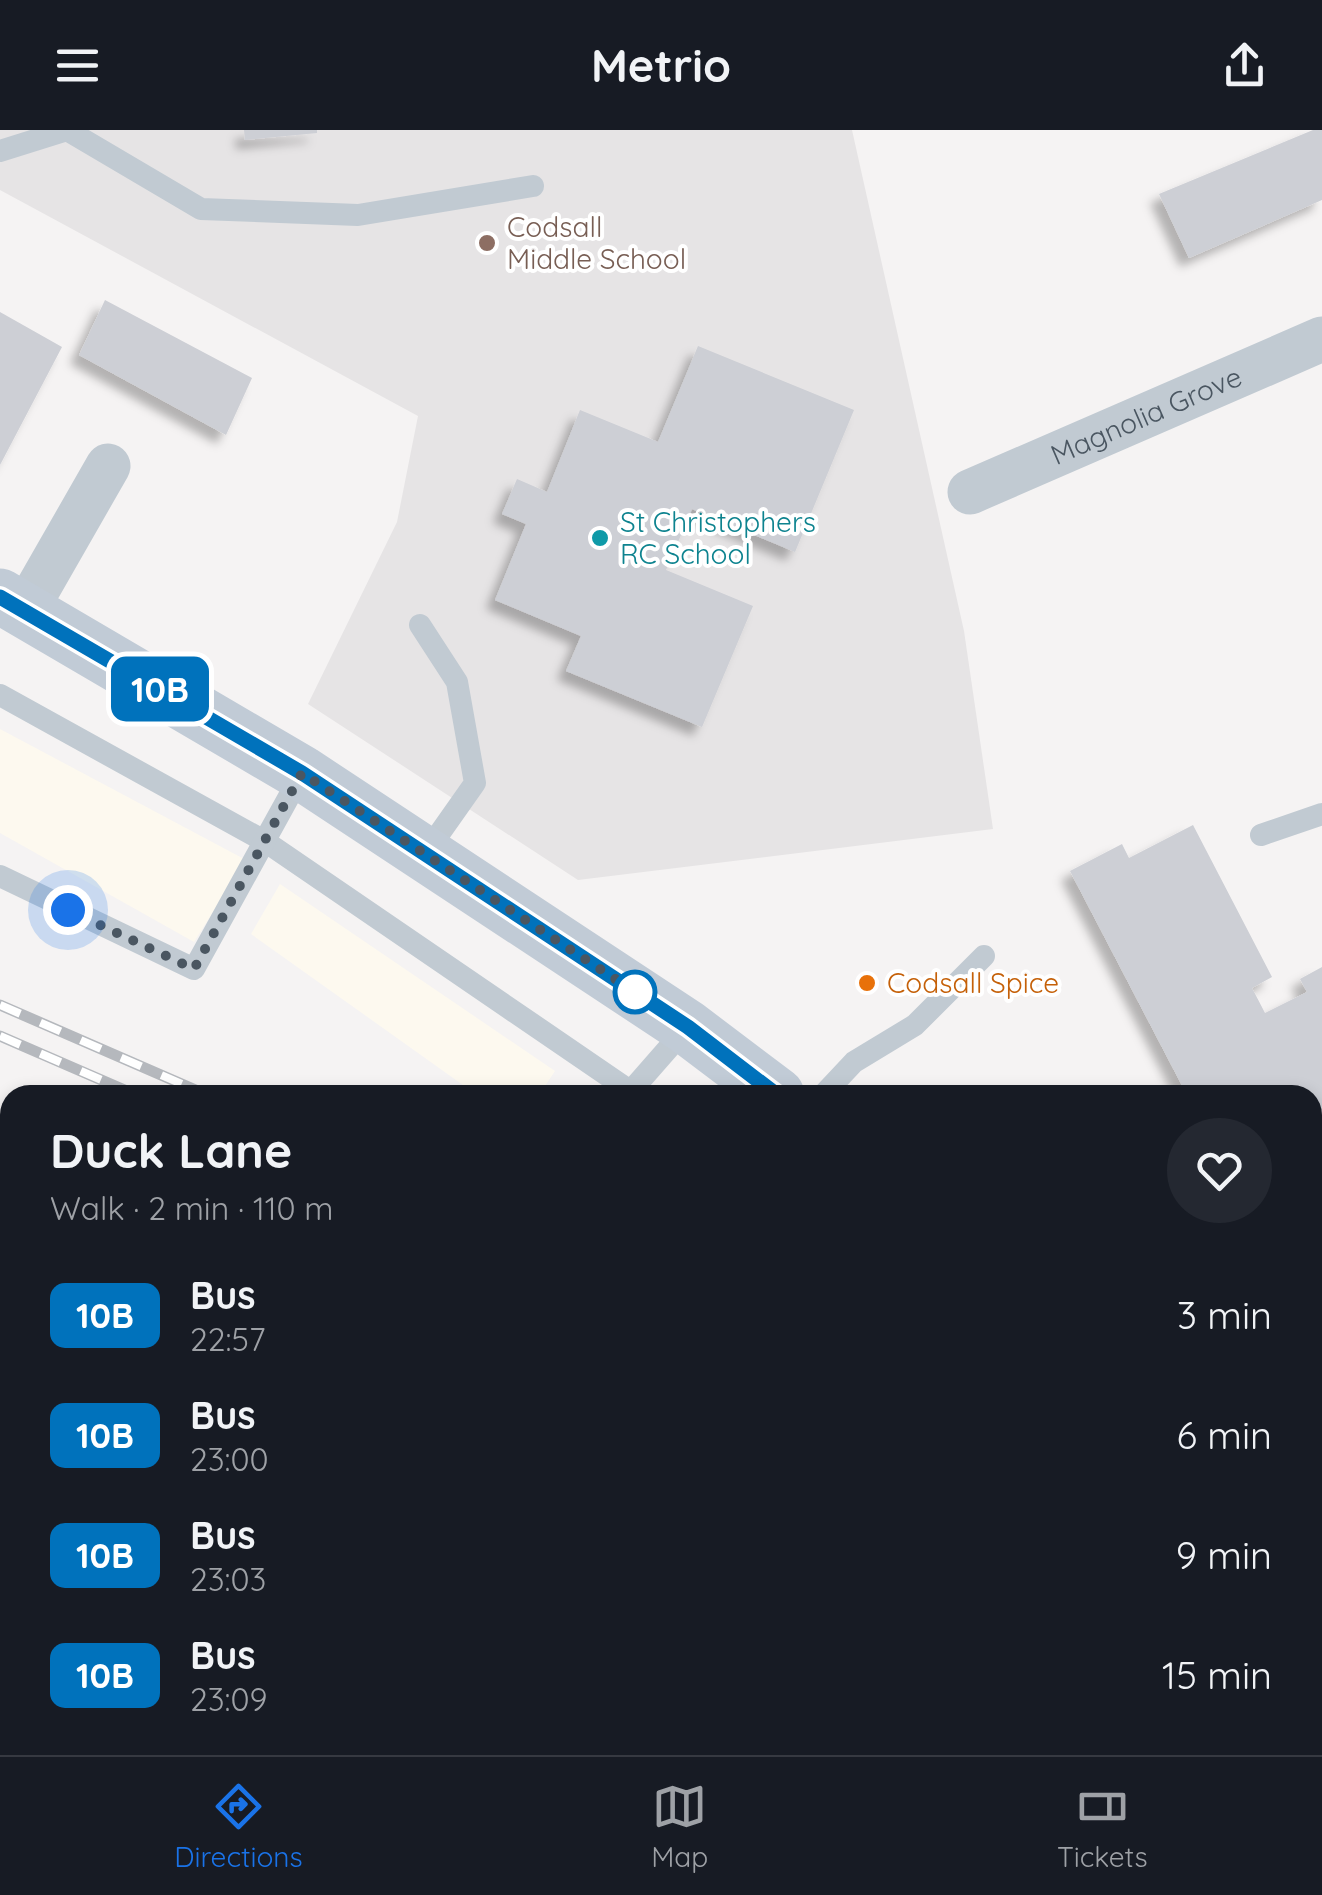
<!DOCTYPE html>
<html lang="en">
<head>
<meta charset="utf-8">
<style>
  :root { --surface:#171b24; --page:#242831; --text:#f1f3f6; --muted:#9ea1a6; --line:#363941; --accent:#1a73e8 }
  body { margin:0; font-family:Quicksand,sans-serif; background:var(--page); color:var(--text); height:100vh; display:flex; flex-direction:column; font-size:38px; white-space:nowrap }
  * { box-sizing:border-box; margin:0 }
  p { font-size:32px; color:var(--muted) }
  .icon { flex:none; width:55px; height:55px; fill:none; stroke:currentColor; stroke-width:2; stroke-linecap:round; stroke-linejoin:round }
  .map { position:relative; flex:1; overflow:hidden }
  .side { position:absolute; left:0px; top:955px; width:1322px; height:670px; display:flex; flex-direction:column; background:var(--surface); border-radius:30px 30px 0 0; box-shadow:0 5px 15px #0003 }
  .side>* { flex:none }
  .badge { padding:0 20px; border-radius:15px; font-size:35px; line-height:65px }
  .you { position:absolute; width:50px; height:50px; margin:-25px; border:8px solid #fff; border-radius:50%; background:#1a73e8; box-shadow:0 0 0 15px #1a73e833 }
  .map>.badge { position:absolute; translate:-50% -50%; box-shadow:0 0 0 5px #fff }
  .round { display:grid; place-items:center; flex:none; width:105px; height:105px; border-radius:52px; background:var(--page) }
  .overview { display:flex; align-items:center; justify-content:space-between; height:170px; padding:0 50px }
  h1 { font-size:48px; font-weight:800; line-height:75px }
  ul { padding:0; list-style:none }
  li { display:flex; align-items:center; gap:30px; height:120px; padding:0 50px }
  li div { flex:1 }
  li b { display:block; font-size:38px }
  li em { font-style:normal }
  li .badge { min-width:110px; font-weight:700; text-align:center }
  header { display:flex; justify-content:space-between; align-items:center; height:130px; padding:0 50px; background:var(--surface); font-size:45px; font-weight:800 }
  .tabs { display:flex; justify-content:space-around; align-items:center; height:140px; border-top:2px solid var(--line); background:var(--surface); font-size:28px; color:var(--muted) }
  .tabs a { display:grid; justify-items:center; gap:5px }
  .tabs .active { color:var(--accent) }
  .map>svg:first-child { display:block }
  .commercial { fill:#fdf9ef }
  .education { fill:#e6e4e5 }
  .building { fill:#cdcfd5; filter:url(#shadow) }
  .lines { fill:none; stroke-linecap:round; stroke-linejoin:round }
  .path { stroke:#7ad0a6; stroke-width:6; stroke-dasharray:8 5; stroke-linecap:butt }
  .lane { stroke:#c1cad2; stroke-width:22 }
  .street { stroke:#c1cad2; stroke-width:45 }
  .secondary { stroke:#c1cbd6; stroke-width:55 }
  .rail-casing { stroke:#b5b8bd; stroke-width:11 }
  .rail { stroke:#fff; stroke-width:8; stroke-dasharray:22; stroke-linecap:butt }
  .line-casing { stroke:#fff; stroke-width:22 }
  .line { stroke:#0072bc; stroke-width:15 }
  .walk { stroke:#4a5661; stroke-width:10; stroke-dasharray:0 18 }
  .education-dot { fill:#8d6e63; stroke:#fff; stroke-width:4 }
  .culture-dot { fill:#0f9aa8; stroke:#fff; stroke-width:4 }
  .food-dot { fill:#e8710a; stroke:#fff; stroke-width:4 }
  .stop-dot { fill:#fff; stroke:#0072bc; stroke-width:5 }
  .labels { text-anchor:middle; stroke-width:8; stroke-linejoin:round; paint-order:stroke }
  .education-label { font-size:28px; fill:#785e54; stroke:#fff; text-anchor:start }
  .street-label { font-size:28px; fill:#4a5661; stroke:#fff }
  .culture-label { font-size:28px; fill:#0d838f; stroke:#fff; text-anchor:start }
  .food-label { font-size:28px; fill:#c56008; stroke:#fff; text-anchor:start }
</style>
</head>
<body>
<header><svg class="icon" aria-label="menu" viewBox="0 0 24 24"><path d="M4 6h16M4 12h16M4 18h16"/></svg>Metrio<svg class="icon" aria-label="share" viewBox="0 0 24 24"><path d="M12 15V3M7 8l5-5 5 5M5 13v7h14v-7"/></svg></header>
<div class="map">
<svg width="1322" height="1625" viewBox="0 0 1322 1625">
  <defs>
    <filter id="shadow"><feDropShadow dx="-9" dy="9" stdDeviation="5" flood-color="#0004"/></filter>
  </defs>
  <rect width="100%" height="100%" fill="#f5f3f3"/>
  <g class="commercial">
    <polygon points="0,599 246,730 194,812 0,703"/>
    <polygon points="280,754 555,941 539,965 477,965 251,804"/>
  </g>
  <polygon class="education" points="0,0 852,0 964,501 993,699 578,750 308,574 397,392 418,286 0,60"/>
  <g class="building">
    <polygon points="244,0 317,0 317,3 245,10"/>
    <polygon points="1313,0 1322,0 1322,70 1189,128 1159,64"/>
    <polygon points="105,170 252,248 226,305 79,225"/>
    <polygon points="0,182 62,217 0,335"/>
    <polygon points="698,216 854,280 795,422 692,379 666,440 753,476 702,597 566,541 581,506 495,470 526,394 502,384 517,349 547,362 580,280 658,312"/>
    <polygon points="1193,695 1272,847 1252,858 1265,883 1307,862 1300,849 1322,837 1322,995 1312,1000 1312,965 1187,965 1070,741 1122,714 1129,728"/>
  </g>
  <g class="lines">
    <polyline class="path" points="1312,1419 1322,1425"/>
    <g class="lane">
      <polyline points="0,21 67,0 201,79 358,85 533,56"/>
      <polyline points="420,495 457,552 475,653 425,724"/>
      <polyline points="0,565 266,712 636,965"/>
      <polyline points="1261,705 1322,684"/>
      <polyline points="0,746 194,839 302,643"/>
      <polyline points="631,961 687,897"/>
      <polyline points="823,965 854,932 915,895 984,826"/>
    </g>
    <g class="street">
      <path id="s1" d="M970,362L1322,209"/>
      <polyline points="25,481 108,336"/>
    </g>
    <g class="secondary">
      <polyline points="0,466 302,643 687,897 777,965"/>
      <polyline points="1312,1120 1322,1115"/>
      <polyline points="1237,1615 1253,1625"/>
      <polyline points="424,1625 442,1615"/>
    </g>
    <g class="rail-casing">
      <g id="rail">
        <polyline points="0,875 207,965"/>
        <polyline points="0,906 136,965"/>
        <polyline points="1312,1469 1322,1474"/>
        <polyline points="1312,1501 1322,1505"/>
      </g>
    </g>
    <use href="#rail" class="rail"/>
  </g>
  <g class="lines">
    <g class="line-casing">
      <polyline id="line" points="0,467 302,643 688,897 777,965"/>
    </g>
    <use href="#line" class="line"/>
    <polyline class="walk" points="68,780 194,839 302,643 635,862"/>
  </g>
  <circle class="education-dot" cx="487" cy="113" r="10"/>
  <circle class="culture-dot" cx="600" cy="408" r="10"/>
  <circle class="food-dot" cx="867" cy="853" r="10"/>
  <circle class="stop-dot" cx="635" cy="862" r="20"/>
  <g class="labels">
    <g class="education-label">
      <text x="507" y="107">Codsall<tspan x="507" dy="32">Middle School</tspan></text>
    </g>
    <g class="street-label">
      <text dy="10" stroke="none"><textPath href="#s1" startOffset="192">Magnolia Grove</textPath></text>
    </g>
    <g class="culture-label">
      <text x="620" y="402">St Christophers<tspan x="620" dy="32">RC School</tspan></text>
    </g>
    <g class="food-label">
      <text x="887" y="863">Codsall Spice</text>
    </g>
  </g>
</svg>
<div class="you" style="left:68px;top:780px"></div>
<b class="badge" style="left:160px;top:559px;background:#0072bc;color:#fff">10B</b>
<section class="side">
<div class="overview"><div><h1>Duck Lane</h1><p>Walk · 2 min · 110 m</p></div><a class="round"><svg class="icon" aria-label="heart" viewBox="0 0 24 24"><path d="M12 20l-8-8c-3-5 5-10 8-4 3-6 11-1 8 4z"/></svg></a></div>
<ul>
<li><span class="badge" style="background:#0072bc;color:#fff">10B</span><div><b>Bus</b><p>22:57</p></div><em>3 min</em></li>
<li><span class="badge" style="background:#0072bc;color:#fff">10B</span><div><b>Bus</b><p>23:00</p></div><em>6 min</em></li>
<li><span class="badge" style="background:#0072bc;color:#fff">10B</span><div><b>Bus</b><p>23:03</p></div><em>9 min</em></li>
<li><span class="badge" style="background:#0072bc;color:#fff">10B</span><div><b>Bus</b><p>23:09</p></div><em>15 min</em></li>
</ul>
</section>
</div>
<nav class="tabs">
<a class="active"><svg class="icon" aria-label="directions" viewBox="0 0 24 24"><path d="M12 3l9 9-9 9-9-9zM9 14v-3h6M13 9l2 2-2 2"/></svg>Directions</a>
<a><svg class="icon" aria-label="map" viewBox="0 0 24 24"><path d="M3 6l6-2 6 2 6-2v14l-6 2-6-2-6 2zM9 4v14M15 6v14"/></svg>Map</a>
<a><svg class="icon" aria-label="tickets" viewBox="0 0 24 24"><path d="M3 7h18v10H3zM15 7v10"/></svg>Tickets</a>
</nav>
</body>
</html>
